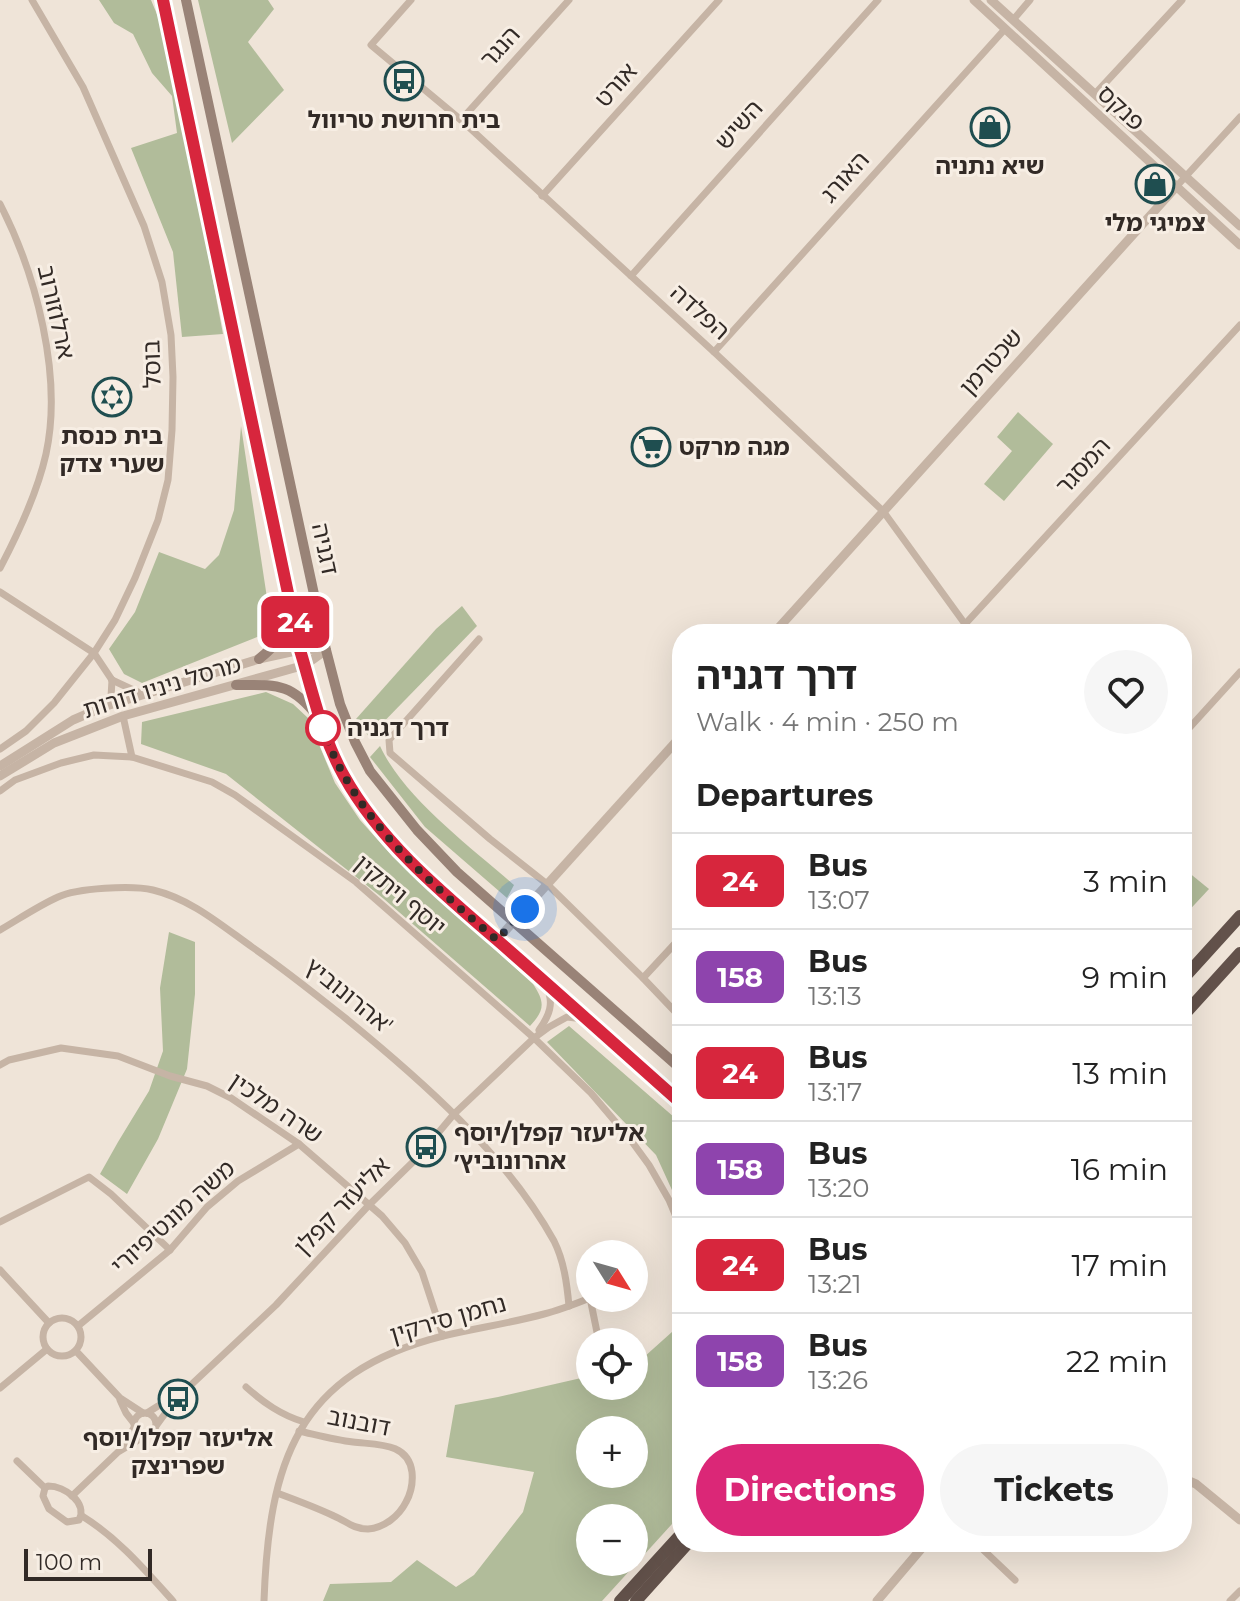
<!DOCTYPE html>
<html lang="en">
<head>
<meta charset="utf-8">
<style>
  :root { --surface:#fff; --page:#f6f6f6; --text:#222; --muted:#767676; --line:#e0e0e0; --accent:#db2777 }
  body { margin:0; font-family:Montserrat,"Noto Sans Hebrew",sans-serif; background:var(--page); color:var(--text); height:100vh; display:flex; flex-direction:column; font-size:30px; white-space:nowrap }
  * { box-sizing:border-box; margin:0 }
  p { font-size:26px; color:var(--muted) }
  .icon { flex:none; width:44px; height:44px; fill:none; stroke:currentColor; stroke-width:2; stroke-linecap:round; stroke-linejoin:round }
  .map { position:relative; flex:1; overflow:hidden }
  .panel { position:absolute; left:672px; top:624px; width:520px; height:928px; display:flex; flex-direction:column; background:var(--surface); border-radius:32px; box-shadow:0 8px 32px #0002 }
  .panel>* { flex:none }
  .badge { padding:0 16px; border-radius:12px; font-size:28px; line-height:52px }
  .needle { width:52px; rotate:127deg }
  .fabs { position:absolute; left:576px; top:1240px; display:grid; gap:16px }
  .fabs a { display:grid; place-items:center; width:72px; height:72px; border-radius:50%; background:var(--surface); box-shadow:0 8px 32px #0002; font-size:40px }
  .scale { position:absolute; left:24px; bottom:20px; width:128px; box-sizing:border-box; padding-left:8px; border:4px solid #322a26; border-top:0; font-size:22px; line-height:28px; white-space:nowrap; color:#322a26; -webkit-text-stroke:6px #f7eee4; paint-order:stroke }
  .you { position:absolute; width:40px; height:40px; margin:-20px; border:6px solid #fff; border-radius:50%; background:#1a73e8; box-shadow:0 0 0 12px #1a73e833 }
  .map>.badge { position:absolute; translate:-50% -50%; box-shadow:0 0 0 4px #fff }
  h2 { padding:0 24px; font-size:30px; line-height:72px }
  .round { display:grid; place-items:center; flex:none; width:84px; height:84px; border-radius:42px; background:var(--page) }
  .head { display:flex; align-items:center; justify-content:space-between; height:136px; padding:0 24px }
  h1 { font-size:38px; font-weight:700; line-height:60px }
  .button { display:flex; gap:16px; margin-top:auto; padding:16px 24px }
  .button a { flex:1; height:92px; border-radius:48px; background:var(--accent); color:#fff; font-size:32px; font-weight:700; line-height:92px; text-align:center }
  .button a+a { background:var(--page); color:var(--text) }
  ul { padding:0; list-style:none }
  li { display:flex; align-items:center; gap:24px; height:96px; padding:0 24px; border-top:2px solid var(--line) }
  li div { flex:1 }
  li b { display:block; font-size:30px }
  li em { font-style:normal }
  li .badge { min-width:88px; font-weight:700; text-align:center }
  .map>svg:first-child { display:block }
  .green { fill:#b1bc9a; fill-rule:evenodd }
  .lines { fill:none; stroke-linecap:round; stroke-linejoin:round }
  .minor { stroke:#c6b4a5; stroke-width:7 }
  .tertiary { stroke:#c6b4a5; stroke-width:9 }
  .secondary { stroke:#998377; stroke-width:10 }
  .trunk { stroke:#63524b; stroke-width:12 }
  .line-casing { stroke:#fff; stroke-width:18 }
  .line { stroke:#d7263d; stroke-width:12 }
  .walk { stroke:#322a26; stroke-width:8; stroke-dasharray:0 14.4 }
  .stop-dot { fill:#fff; stroke:#d7263d; stroke-width:4 }
  .labels { text-anchor:middle; stroke-width:6; stroke-linejoin:round; paint-order:stroke }
  .street-label { font-size:24px; fill:#322a26; stroke:#f7eee4 }
  .poi-label { font-size:24px; font-weight:bold; fill:#322a26; stroke:#f7eee4 }
  .stop-label { font-size:24px; font-weight:bold; fill:#322a26; stroke:#f7eee4; text-anchor:start }
</style>
</head>
<body>
<div class="map">
<svg width="1240" height="1601" viewBox="0 0 1240 1601">
  <rect width="100%" height="100%" fill="#efe4d8"/>
  <g class="green">
    <polygon points="99,0 151,0 164,31 182,116 223,334 182,337 173,252 131,148 177,133 172,96 152,73 133,34 114,23"/>
    <polygon points="198,0 268,0 274,9 248,42 284,90 232,143"/>
    <polygon points="1018,412 1053,444 1004,501 984,484 1012,451 997,437"/>
    <polygon points="241,426 272,631 142,683 124,674 109,649 135,612 159,552 205,569 219,555 234,510"/>
    <polygon points="462,606 477,626 369,737 356,719 436,629"/>
    <path d="M266,692L293,704L308,718L335,783L360,820L393,857L533,984C545,1002 545,1010 530,1026L384,899L226,774L141,744L142,722Z"/>
    <path d="M380,746C404,798 471,847 514,885L507,898L425,827L370,757Z"/>
    <polygon points="1182,867 1209,889 1182,918"/>
    <polygon points="169,932 195,942 195,994 187,1069 158,1139 127,1194 100,1174 118,1142 149,1091 163,1051 160,988"/>
    <polygon points="569,1026 682,1124 682,1212 656,1155 547,1042"/>
    <path d="M682,1323V1513L602,1601H323L330,1584L391,1582L417,1560L456,1587L474,1575L523,1512L534,1472L446,1457L455,1405L498,1397L590,1376V1386H634V1366ZM590,1430H634V1474H590ZM590,1518H634V1562H590Z"/>
  </g>
  <g class="lines">
    <g class="minor">
      <polyline points="411,0 371,45 461,120 714,352 883,511 965,624 976,634"/>
      <polyline points="1013,20 1030,0"/>
      <polyline points="1095,94 1182,0"/>
      <polyline points="461,120 569,0"/>
      <polyline points="1176,187 1240,117"/>
      <polyline points="542,196 719,0"/>
      <path d="M0,204C36,274 63,376 46,454C37,494 19,532 0,568"/>
      <polyline points="631,276 878,0"/>
      <polyline points="714,352 1005,29"/>
      <polyline points="0,592 94,653 112,680"/>
      <polyline points="956,634 1240,325"/>
      <polyline points="479,639 389,740 390,753 490,839 547,884 643,978 682,1019"/>
      <polyline points="112,680 142,694"/>
      <polyline points="103,707 111,697 112,680"/>
      <polyline points="123,716 132,757"/>
      <polyline points="1182,736 1240,672"/>
      <polyline points="0,749 26,731 54,703 94,653 115,620 135,578 158,520 168,480 172,430 173,377 171,335 162,282 144,226 83,87 32,0"/>
      <polyline points="0,791 15,780 61,763 94,755 132,757 212,782 235,795 356,882 534,1038 591,1093 630,1139 649,1165 669,1200 682,1231"/>
      <path d="M0,930C19,919 38,906 58,897C77,888 132,885 153,890C191,899 221,925 252,947C284,969 314,993 344,1017C420,1079 506,1154 554,1241C564,1261 567,1284 569,1306"/>
      <polyline points="643,978 682,936"/>
      <path d="M539,1030C549,1016 555,1003 546,986"/>
      <polyline points="0,1065 9,1060 61,1048 118,1056 170,1076 207,1086 231,1098 299,1144 382,1216 405,1243 422,1272 443,1336"/>
      <polyline points="0,1222 89,1177 111,1194 170,1250"/>
      <polyline points="0,1270 49,1323"/>
      <polyline points="679,1273 682,1267"/>
      <circle cx="62" cy="1337" r="19"/>
      <polyline points="78,1326 170,1250 207,1207 238,1181 299,1144"/>
      <polyline points="76,1351 120,1398 143,1413"/>
      <path d="M246,1387C264,1403 281,1415 304,1422"/>
      <polyline points="0,1388 47,1349"/>
      <polyline points="120,1400 126,1413 133,1422"/>
      <circle cx="145" cy="1424" r="11"/>
      <polyline points="147,1413 158,1406 173,1400"/>
      <polyline points="156,1426 175,1400 276,1305 369,1205 418,1157 454,1114 534,1038 549,1027 567,1017 584,1019"/>
      <polyline points="120,1450 134,1428"/>
      <polyline points="17,1461 45,1488"/>
      <path d="M48,1486C65,1486 88,1503 79,1520L67,1522L49,1509L43,1496L45,1488Z"/>
      <path d="M277,1493C296,1500 315,1507 334,1516C346,1521 353,1529 368,1529C384,1528 399,1516 406,1502C411,1493 413,1482 412,1472C408,1442 377,1445 353,1442C335,1440 317,1435 299,1431"/>
      <polyline points="72,1496 118,1452 145,1436"/>
      <path d="M82,1516C118,1538 145,1570 173,1601"/>
      <polyline points="975,1542 1015,1580"/>
      <path d="M264,1601C269,1463 296,1373 443,1336C477,1328 511,1323 544,1314C560,1310 575,1304 590,1298L599,1342"/>
      <polyline points="1230,1601 1240,1591"/>
    </g>
    <g class="tertiary">
      <polyline points="974,0 1240,245"/>
      <polyline points="991,0 1240,226"/>
      <polyline points="773,634 1176,187"/>
      <polyline points="0,766 73,720 103,707 259,659 300,650 326,650"/>
      <polyline points="0,776 54,743 123,716 305,665 326,650"/>
      <polyline points="497,940 682,735"/>
      <polyline points="1182,1478 1196,1484 1240,1520"/>
      <polyline points="877,1601 927,1542"/>
    </g>
    <g class="secondary">
      <path d="M163,0L300,650C313,692 322,737 344,776C381,843 444,892 500,943C561,997 622,1050 682,1104"/>
      <polyline points="186,0 326,650 340,704 355,742 370,771 417,830 457,872 682,1070"/>
      <path d="M259,659C277,645 286,631 290,609"/>
      <path d="M236,685C276,685 291,682 318,717"/>
    </g>
    <g class="trunk">
      <polyline points="1182,980 1240,916"/>
      <polyline points="1182,1017 1240,953"/>
      <polyline points="620,1601 682,1533"/>
      <polyline points="636,1601 689,1542"/>
    </g>
  </g>
  <g class="lines">
    <g class="line-casing">
      <path id="line" d="M163,0L300,650C313,693 322,737 344,776C380,841 440,891 496,939C558,993 620,1049 682,1104"/>
    </g>
    <use href="#line" class="line"/>
    <path class="walk" d="M323,728C351,814 427,881 497,940L525,909"/>
  </g>
  <defs>
    <g id="bus-ring" transform="scale(2)"><circle r="9.5" fill="#f7eee4" stroke="#1f4e50" stroke-width="1.5"/><path d="M-5-6H5V4H4V6H2V4H-2V6H-4V4H-5ZM-3.5-4V0h7V-4ZM-3.5 1.2v1.5H-2V1.2ZM2 1.2v1.5H3.5V1.2Z" fill="#1f4e50"/></g>
    <g id="shop-ring" transform="scale(2)"><circle r="9.5" fill="#f7eee4" stroke="#1f4e50" stroke-width="1.5"/><path d="M-5-2.5h2.3a2.7 3.5 0 0 1 5.4 0H5L5.5 6h-11ZM-1.5-2.5h3a1.5 2.3 0 0 0-3 0Z" fill="#1f4e50"/></g>
    <g id="synagogue-ring" transform="scale(2)"><circle r="9.5" fill="#f7eee4" stroke="#1f4e50" stroke-width="1.5"/><path d="M0-6.5L5.6 3.2H-5.6ZM0 6.5L5.6-3.2H-5.6Z" fill="#1f4e50"/></g>
    <g id="supermarket-ring" transform="scale(2)"><circle r="9.5" fill="#f7eee4" stroke="#1f4e50" stroke-width="1.5"/><path d="M-6-5.5h2.5l.6 2H6L4.5 2H-2.5L-4.4-4H-6ZM-1.5 3.2a1.3 1.3 0 1 0 .1 0ZM3 3.2a1.3 1.3 0 1 0 .1 0Z" fill="#1f4e50"/></g>
  </defs>
  <g fill-rule="evenodd">
    <use href="#bus-ring" x="404" y="81"/>
    <use href="#shop-ring" x="990" y="127"/>
    <use href="#shop-ring" x="1155" y="184"/>
    <use href="#synagogue-ring" x="112" y="397"/>
    <use href="#supermarket-ring" x="651" y="447"/>
    <use href="#bus-ring" x="426" y="1147"/>
    <use href="#bus-ring" x="178" y="1399"/>
  </g>
  <circle class="stop-dot" cx="323" cy="728" r="16"/>
  <g class="labels">
    <g class="street-label">
      <text transform="translate(500 47) rotate(-48)" y="8">הנגר</text>
      <text transform="translate(616 85) rotate(-48)" y="8">אורט</text>
      <text transform="translate(1121 108) rotate(43)" y="8">פנקס</text>
      <text transform="translate(739 125) rotate(-48)" y="8">השיש</text>
      <text transform="translate(845 177) rotate(-48)" y="8">האורג</text>
      <text transform="translate(56 312) rotate(77)" y="8">ארלוזורוב</text>
      <text transform="translate(700 312) rotate(42)" y="8">הפלדה</text>
      <text transform="translate(991 362) rotate(-48)" y="8">שכטרמן</text>
      <text transform="translate(152 364) rotate(-92)" y="8">בוסל</text>
      <text transform="translate(1083 466) rotate(-47)" y="8">המסגר</text>
      <text transform="translate(325 549) rotate(78)" y="8">דגניה</text>
      <text transform="translate(162 687) rotate(-17)" y="8">מרסל ניניו דורות</text>
      <text transform="translate(400 895) rotate(40)" y="8">יוסף ויתקין</text>
      <text transform="translate(349 996) rotate(39)" y="8">אהרונוביץ'</text>
      <text transform="translate(276 1108) rotate(34)" y="8">שרה מלכין</text>
      <text transform="translate(342 1206) rotate(-46)" y="8">אליעזר קפלן</text>
      <text transform="translate(173 1217) rotate(-42)" y="8">משה מונטיפיורי</text>
      <text transform="translate(448 1319) rotate(-16)" y="8">נחמן סירקין</text>
      <text transform="translate(359 1422) rotate(11)" y="8">דובנוב</text>
    </g>
    <g class="poi-label">
      <text x="404" y="128">בית חרושת טריוול</text>
      <text x="990" y="174">שיא נתניה</text>
      <text x="1155" y="231">צמיגי מלי</text>
      <text x="112" y="444">בית כנסת<tspan x="112" dy="28">שערי צדק</tspan></text>
      <text x="679" y="455" text-anchor="start">מגה מרקט</text>
      <text x="454" y="1141" text-anchor="start">אליעזר קפלן/יוסף<tspan x="454" dy="28">אהרונוביץ׳</tspan></text>
      <text x="178" y="1446">אליעזר קפלן/יוסף<tspan x="178" dy="28">שפרינצק</tspan></text>
    </g>
    <g class="stop-label">
      <text x="347" y="736">דרך דגניה</text>
    </g>
  </g>
</svg>
<div class="fabs">
<a><svg class="needle" viewBox="-14 -14 28 28"><path d="M0-13l5 13h-10z" fill="#e53935"/><path d="M0 13l5-13h-10z" fill="#767676"/></svg></a>
<a><svg class="icon" aria-label="locate" viewBox="0 0 24 24"><circle cx="12" cy="12" r="6"/><path d="M12 2v4M12 18v4M2 12h4M18 12h4"/></svg></a>
<a>+</a>
<a>−</a>
</div>
<div class="scale">100 m</div>
<div class="you" style="left:525px;top:909px"></div>
<b class="badge" style="left:295px;top:622px;background:#d7263d;color:#fff">24</b>
<section class="panel">
<div class="head"><div><h1>דרך דגניה</h1><p>Walk · 4 min · 250 m</p></div><a class="round"><svg class="icon" aria-label="heart" viewBox="0 0 24 24"><path d="M12 20l-8-8c-3-5 5-10 8-4 3-6 11-1 8 4z"/></svg></a></div>
<h2>Departures</h2>
<ul>
<li><span class="badge" style="background:#d7263d;color:#fff">24</span><div><b>Bus</b><p>13:07</p></div><em>3 min</em></li>
<li><span class="badge" style="background:#8e44ad;color:#fff">158</span><div><b>Bus</b><p>13:13</p></div><em>9 min</em></li>
<li><span class="badge" style="background:#d7263d;color:#fff">24</span><div><b>Bus</b><p>13:17</p></div><em>13 min</em></li>
<li><span class="badge" style="background:#8e44ad;color:#fff">158</span><div><b>Bus</b><p>13:20</p></div><em>16 min</em></li>
<li><span class="badge" style="background:#d7263d;color:#fff">24</span><div><b>Bus</b><p>13:21</p></div><em>17 min</em></li>
<li><span class="badge" style="background:#8e44ad;color:#fff">158</span><div><b>Bus</b><p>13:26</p></div><em>22 min</em></li>
</ul>
<div class="button"><a>Directions</a><a>Tickets</a></div>
</section>
</div>
</body>
</html>
